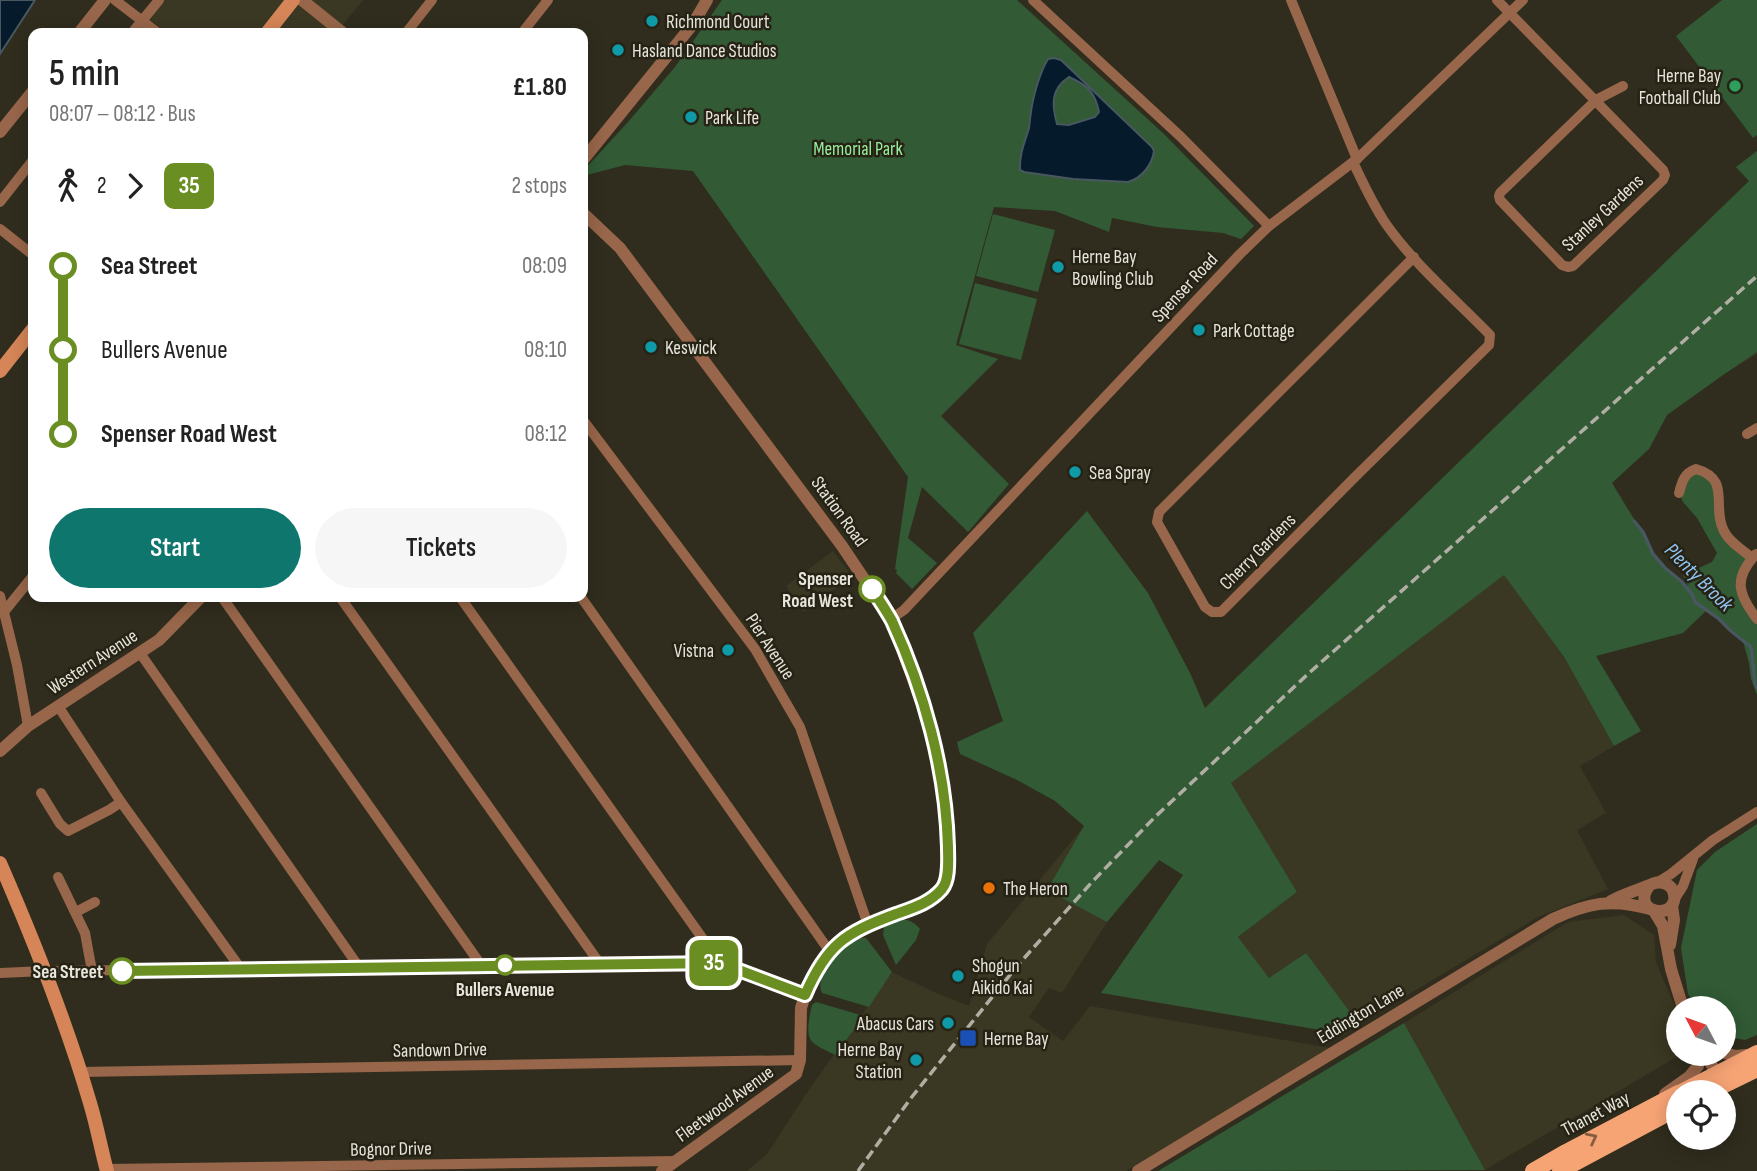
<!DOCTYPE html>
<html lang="en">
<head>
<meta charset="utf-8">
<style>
  :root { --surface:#fff; --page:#f6f6f6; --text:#222; --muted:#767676; --accent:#0f766e }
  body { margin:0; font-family:"Sofia Sans Condensed",sans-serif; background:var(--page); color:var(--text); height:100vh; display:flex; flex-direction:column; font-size:26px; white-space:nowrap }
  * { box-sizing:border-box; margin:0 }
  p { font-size:23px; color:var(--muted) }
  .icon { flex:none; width:38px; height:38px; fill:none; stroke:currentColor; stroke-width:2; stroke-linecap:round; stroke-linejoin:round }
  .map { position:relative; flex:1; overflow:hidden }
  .side { position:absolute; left:28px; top:28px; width:560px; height:574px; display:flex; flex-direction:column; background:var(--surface); border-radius:14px; box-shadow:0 4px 18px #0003 }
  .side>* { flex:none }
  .badge { padding:0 14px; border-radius:10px; font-size:24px; line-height:46px }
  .needle { width:46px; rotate:311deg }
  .fabs { position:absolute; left:1666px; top:996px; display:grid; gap:14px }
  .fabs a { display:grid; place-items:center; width:70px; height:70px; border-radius:50%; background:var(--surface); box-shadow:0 4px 18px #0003; font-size:35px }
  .map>.badge { position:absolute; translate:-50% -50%; box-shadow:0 0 0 4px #fff }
  .legs { display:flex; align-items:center; gap:10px; height:77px; padding:0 21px; font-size:23px }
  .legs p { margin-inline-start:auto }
  .summary { display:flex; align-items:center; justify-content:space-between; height:119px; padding:0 21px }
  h1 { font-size:38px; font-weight:600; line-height:52px }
  .button { display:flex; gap:14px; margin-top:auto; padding:14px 21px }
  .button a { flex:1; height:80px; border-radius:42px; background:var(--accent); color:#fff; font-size:28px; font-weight:600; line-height:80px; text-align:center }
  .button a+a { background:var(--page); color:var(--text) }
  ul { padding:0 21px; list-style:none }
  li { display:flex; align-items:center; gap:24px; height:84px; font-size:26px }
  li i { display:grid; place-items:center; width:10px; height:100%; margin:0 9px; background:currentColor }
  li i::after { content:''; width:18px; height:18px; margin:-9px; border:5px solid; border-radius:50%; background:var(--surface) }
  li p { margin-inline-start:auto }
  li:first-child i { background:linear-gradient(#0000 50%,currentColor 0) }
  li:last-child i { background:linear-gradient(currentColor 50%,#0000 0) }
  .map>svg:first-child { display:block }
  .built { fill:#3a3722 }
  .green { fill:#315a35 }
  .water { fill:#051b2c; stroke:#485760; stroke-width:2; fill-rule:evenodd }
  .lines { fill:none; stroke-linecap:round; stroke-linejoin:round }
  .stream { stroke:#485760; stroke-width:3.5 }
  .minor { stroke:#98664a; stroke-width:10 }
  .tertiary { stroke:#98664a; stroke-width:12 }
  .secondary { stroke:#d58557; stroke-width:14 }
  .primary { stroke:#f7a475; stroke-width:16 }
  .rail { stroke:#b1aea4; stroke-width:3.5; stroke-dasharray:10 5; stroke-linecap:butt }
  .oneway { stroke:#845d40 }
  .line-1-casing { stroke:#fff; stroke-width:16 }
  .line-1 { stroke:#6b8e23; stroke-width:10 }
  .culture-dot { fill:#0f9aa8; stroke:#262315; stroke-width:2.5 }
  .leisure-dot { fill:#2e9e5b; stroke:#262315; stroke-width:2.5 }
  .stop-1-dot { fill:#fff; stroke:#6b8e23; stroke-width:3.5 }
  .food-dot { fill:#e8710a; stroke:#262315; stroke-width:2.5 }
  .transit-dot { fill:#1a4fb4; stroke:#262315; stroke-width:2.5 }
  .labels { text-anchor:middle; stroke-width:5; stroke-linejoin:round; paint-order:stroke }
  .poi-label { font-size:19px; fill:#e6e4db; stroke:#262315; text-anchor:start }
  .park-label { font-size:19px; fill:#96ef9e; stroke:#262315 }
  .street-label { font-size:19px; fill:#e6e4db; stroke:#262315 }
  .stop-label { font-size:19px; font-weight:bold; fill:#e6e4db; stroke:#262315; text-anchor:end }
  .water-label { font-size:21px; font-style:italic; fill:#90c4f2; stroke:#262315 }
</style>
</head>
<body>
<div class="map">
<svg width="1757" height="1171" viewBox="0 0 1757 1171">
  <rect width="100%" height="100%" fill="#302d1e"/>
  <g class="built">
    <polygon points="162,0 363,0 336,33 167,33 148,18"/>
    <polygon points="1757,151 1757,354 1723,375 1667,415 1649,449 1505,575 1564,657 1614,746 1580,766 1606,813 1577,830 1608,889 1538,917 1359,1024 1306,954 1269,979 1238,937 1297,892 1230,784 1160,860 1107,922 1062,993 1049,988 1029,1017 1063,1041 1090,1006 1330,1048 1126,1171 747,1171 767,1154 806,1094 892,972 934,992 969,1006 987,944 1084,826 1749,181 1736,167"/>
    <polygon points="833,551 852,576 804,612 786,586"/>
    <polygon points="1624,915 1654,935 1656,962 1678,1014 1678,1054 1681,1054 1680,1055 1485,1170 1404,1023 1568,922"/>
  </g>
  <g class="green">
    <polygon points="722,0 1017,0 1164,134 1254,226 1241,239 1223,233 1157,227 1112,218 1109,232 1055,211 994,207 956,345 998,359 941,416 1009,484 968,532 922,487 908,538 937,563 912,589 896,573 897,570 895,569 908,477 693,171 625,165 583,176 583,171 628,122 675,67"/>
    <polygon points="1722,0 1757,0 1757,135 1753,138 1676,36"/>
    <path d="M1757,151V352L1723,375L1667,415L1649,449L1612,483C1622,499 1631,515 1642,531C1647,538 1649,548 1654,556C1664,569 1679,578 1690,591L1683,575L1712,562L1717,553L1697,518L1683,502L1679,493L1686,474H1710L1720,521L1752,558L1740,587L1757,619V695L1751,679L1749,663L1742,638L1707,610L1683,633L1596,656L1641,731L1614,746L1564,657L1504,575L1231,783L1297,892L1238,937L1269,978L1306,953L1359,1024L1344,1034L1101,993L1183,875L1159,860L1107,922L1047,890L1084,826L1055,801L1017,780L960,754L957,742L1003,721L973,633L1087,511L1148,593L1191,675L1205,708L1749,181L1736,167Z"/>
    <polygon points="993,214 1055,230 1038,292 976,276"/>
    <polygon points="975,283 1037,299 1021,360 959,344"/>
    <polygon points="1757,824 1757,1035 1745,1040 1724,1036 1724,1008 1698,1008 1688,994 1681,948 1697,870 1715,852"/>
    <path d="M902,919C910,920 915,923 920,929L916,940L896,965L883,935L884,927Z"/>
    <path d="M858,938H866L892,972L869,1007L822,993C813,973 844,948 858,938Z"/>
    <path d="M816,1002L864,1016L835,1055C828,1051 814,1046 810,1039C806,1030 810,1014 812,1005Z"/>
    <polygon points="1404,1023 1485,1170 1158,1171"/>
  </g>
  <g class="water">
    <polygon points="0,0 35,0 0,54"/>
    <path d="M1054,58L1061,60L1152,147L1154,151C1152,165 1142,178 1128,182L1073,179L1024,172L1020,170C1019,154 1025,142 1029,128C1030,122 1030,117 1031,112C1033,96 1040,72 1048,59ZM1069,77C1087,85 1095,92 1099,112L1095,117L1069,125L1057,124C1052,106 1050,89 1069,77Z"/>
  </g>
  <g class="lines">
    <polyline class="stream" points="1634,521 1643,532 1653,554 1665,568 1681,581 1692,594 1695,602 1718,618 1731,631 1751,647 1755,683 1757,688"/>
    <g class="minor">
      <polyline points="115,0 158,33"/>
      <polyline points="1033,0 1181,137 1269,226"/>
      <polyline points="1291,0 1357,159"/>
      <polyline points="1497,0 1663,170 1665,175 1663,180 1573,266 1568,267 1562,265 1500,200 1499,196 1500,193 1596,100 1623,86"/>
      <polyline points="132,33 159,0"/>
      <polyline points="406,33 432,0"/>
      <polyline points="522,33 548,0"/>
      <path d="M1353,162C1363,183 1373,205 1386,224C1414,264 1456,300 1490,335L1489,345L1356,476L1221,612H1212L1205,607L1157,522L1159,512L1414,257"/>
      <polyline points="0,202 33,160"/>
      <polyline points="0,229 33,255"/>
      <polyline points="583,420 755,649 800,727 868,925"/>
      <polyline points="1747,434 1757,428"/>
      <path d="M1679,493C1682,482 1684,473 1696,469C1732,479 1711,507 1724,531C1729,542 1743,550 1752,558"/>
      <path d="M1756,554C1733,579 1738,594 1757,619"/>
      <polyline points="0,596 17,665 28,726"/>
      <polyline points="222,597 481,965"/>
      <polyline points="340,597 600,964"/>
      <polyline points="460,597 720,963"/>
      <polyline points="581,597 830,952"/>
      <polyline points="3,613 33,576"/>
      <polyline points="891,619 904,610 1240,254 1269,226 1357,159 1523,0"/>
      <polyline points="140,653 359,967"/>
      <polyline points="58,706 121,802 241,969"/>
      <polyline points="41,793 60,824 68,831 109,810 121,802"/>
      <polyline points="58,877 85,933 92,971"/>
      <polyline points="1658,882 1671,874 1713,840 1757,812"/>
      <polyline points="1674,900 1683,886 1693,859"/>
      <polyline points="76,912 95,902"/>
      <polyline points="0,973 45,971 720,963 805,995"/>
      <polyline points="80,1072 800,1060"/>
      <polyline points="106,1169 676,1161"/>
    </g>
    <g class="tertiary">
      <polyline points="302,0 343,33"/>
      <polyline points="79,33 105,0"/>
      <polyline points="0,132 33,91"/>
      <polyline points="583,160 693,24 707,0"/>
      <polyline points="583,213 620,248 842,546 891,619 929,723 941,775 947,827 948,864 944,887 931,899 917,907 868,925 845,937 830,952 817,969 805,995 801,1008 800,1060 796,1074 662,1171"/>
      <polyline points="0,751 28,726 159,640 201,597"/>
      <path d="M1611,901C1624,894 1638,890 1652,884C1661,880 1672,884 1674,894C1679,921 1629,914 1649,886"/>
      <polyline points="1654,911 1663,926 1671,969 1683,1008"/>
      <polyline points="1670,945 1674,920 1672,905"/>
      <polyline points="1724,1053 1736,1056 1747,1055"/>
      <polyline points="1706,1054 1719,1079"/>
      <polyline points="1665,1094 1689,1077 1698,1066 1699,1054"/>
      <path d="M1138,1171L1553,919C1588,903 1612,898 1650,909"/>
    </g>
    <g class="secondary">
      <polyline points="267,33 293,0"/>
      <polyline points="0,371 33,329"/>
      <path d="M0,863C34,941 66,1021 90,1103C97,1126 101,1149 107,1171"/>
    </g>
    <g class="primary">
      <polyline points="1681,1092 1757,1053"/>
      <polyline points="1710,1092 1757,1069"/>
      <polyline points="1533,1171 1566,1152 1678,1093"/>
      <polyline points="1560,1171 1678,1108"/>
    </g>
    <polyline class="rail" points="858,1171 911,1098 1018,965 1092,882 1155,817 1309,673 1757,276"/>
  </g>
  <defs><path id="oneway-chevron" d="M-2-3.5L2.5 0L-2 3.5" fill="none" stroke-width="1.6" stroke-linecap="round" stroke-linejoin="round" transform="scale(1.75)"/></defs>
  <use class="oneway" href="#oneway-chevron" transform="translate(1592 1138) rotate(-27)"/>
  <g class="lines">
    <g class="line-1-casing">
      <path id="line-1" d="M122,971L720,963L805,995C827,944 845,933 896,914C913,908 930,903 942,889C950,879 948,859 948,847C946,770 924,691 892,621C886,610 879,600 872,589"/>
    </g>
    <use href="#line-1" class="line-1"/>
  </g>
  <g class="culture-dot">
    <circle cx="652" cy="21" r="7"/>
    <circle cx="618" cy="50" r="7"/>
    <circle cx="691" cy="117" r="7"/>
    <circle cx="1058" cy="267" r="7"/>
    <circle cx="1199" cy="330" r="7"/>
    <circle cx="651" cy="347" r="7"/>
    <circle cx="1075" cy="472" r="7"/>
    <circle cx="728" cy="650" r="7"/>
    <circle cx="958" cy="976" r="7"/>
    <circle cx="948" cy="1023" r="7"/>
    <circle cx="916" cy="1060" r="7"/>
  </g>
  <circle class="leisure-dot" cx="1735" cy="86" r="7"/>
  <g class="stop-1-dot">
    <circle cx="872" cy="589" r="12"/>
    <circle cx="505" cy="965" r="9"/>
    <circle cx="122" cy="971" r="12"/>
  </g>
  <circle class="food-dot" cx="989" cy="888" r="7"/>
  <rect class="transit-dot" x="959" y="1029" width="18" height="18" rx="3.5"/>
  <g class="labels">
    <g class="poi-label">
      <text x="666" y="28">Richmond Court</text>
      <text x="632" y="57">Hasland Dance Studios</text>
      <text x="1721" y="82" text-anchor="end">Herne Bay<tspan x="1721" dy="22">Football Club</tspan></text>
      <text x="705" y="124">Park Life</text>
      <text x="1072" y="263">Herne Bay<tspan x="1072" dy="22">Bowling Club</tspan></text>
      <text x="1213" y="337">Park Cottage</text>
      <text x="665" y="354">Keswick</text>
      <text x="1089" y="479">Sea Spray</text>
      <text x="714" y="657" text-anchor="end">Vistna</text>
      <text x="1003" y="895">The Heron</text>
      <text x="972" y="972">Shogun<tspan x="972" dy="22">Aikido Kai</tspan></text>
      <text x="934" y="1030" text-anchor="end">Abacus Cars</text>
      <text x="984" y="1045">Herne Bay</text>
      <text x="902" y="1056" text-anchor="end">Herne Bay<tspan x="902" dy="22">Station</tspan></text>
    </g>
    <g class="park-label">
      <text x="858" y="155">Memorial Park</text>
    </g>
    <g class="street-label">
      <text transform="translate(1602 212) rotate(-43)" y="7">Stanley Gardens</text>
      <text transform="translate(1184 287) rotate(-47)" y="7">Spenser Road</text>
      <text transform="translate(840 511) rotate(54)" y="7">Station Road</text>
      <text transform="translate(1257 551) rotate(-45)" y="7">Cherry Gardens</text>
      <text transform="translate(771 646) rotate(57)" y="7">Pier Avenue</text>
      <text transform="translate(92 661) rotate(-33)" y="7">Western Avenue</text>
      <text transform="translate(1360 1013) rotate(-31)" y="7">Eddington Lane</text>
      <text transform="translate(440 1049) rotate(-1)" y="7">Sandown Drive</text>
      <text transform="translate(724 1103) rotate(-36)" y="7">Fleetwood Avenue</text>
      <text transform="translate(1595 1113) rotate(-28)" y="7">Thanet Way</text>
      <text transform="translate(391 1148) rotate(-1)" y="7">Bognor Drive</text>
    </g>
    <g class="stop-label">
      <text x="853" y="585">Spenser<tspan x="853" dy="22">Road West</tspan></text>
      <text x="103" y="978">Sea Street</text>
      <text x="505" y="996" text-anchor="middle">Bullers Avenue</text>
    </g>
    <g class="water-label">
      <text transform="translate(1699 577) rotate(45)" y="7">Plenty Brook</text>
    </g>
  </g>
</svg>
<div class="fabs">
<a><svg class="needle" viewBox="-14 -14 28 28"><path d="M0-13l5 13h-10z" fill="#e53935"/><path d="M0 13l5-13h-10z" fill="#767676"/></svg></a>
<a><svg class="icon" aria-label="locate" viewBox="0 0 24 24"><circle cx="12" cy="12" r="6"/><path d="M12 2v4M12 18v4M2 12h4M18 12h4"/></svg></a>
</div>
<b class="badge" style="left:714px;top:963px;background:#6b8e23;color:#fff">35</b>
<section class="side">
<div class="summary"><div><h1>5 min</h1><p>08:07 – 08:12 · Bus</p></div><b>£1.80</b></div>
<div class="legs"><svg class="icon" aria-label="walk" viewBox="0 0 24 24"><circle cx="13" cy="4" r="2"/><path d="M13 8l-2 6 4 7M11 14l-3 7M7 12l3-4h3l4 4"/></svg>2<svg class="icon" aria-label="forward" viewBox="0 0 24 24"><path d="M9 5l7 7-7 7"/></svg><b class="badge" style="background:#6b8e23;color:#fff">35</b><p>2 stops</p></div>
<ul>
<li><i style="color:#6b8e23"></i><b>Sea Street</b><p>08:09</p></li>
<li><i style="color:#6b8e23"></i><span>Bullers Avenue</span><p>08:10</p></li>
<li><i style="color:#6b8e23"></i><b>Spenser Road West</b><p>08:12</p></li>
</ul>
<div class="button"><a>Start</a><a>Tickets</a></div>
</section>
</div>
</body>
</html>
